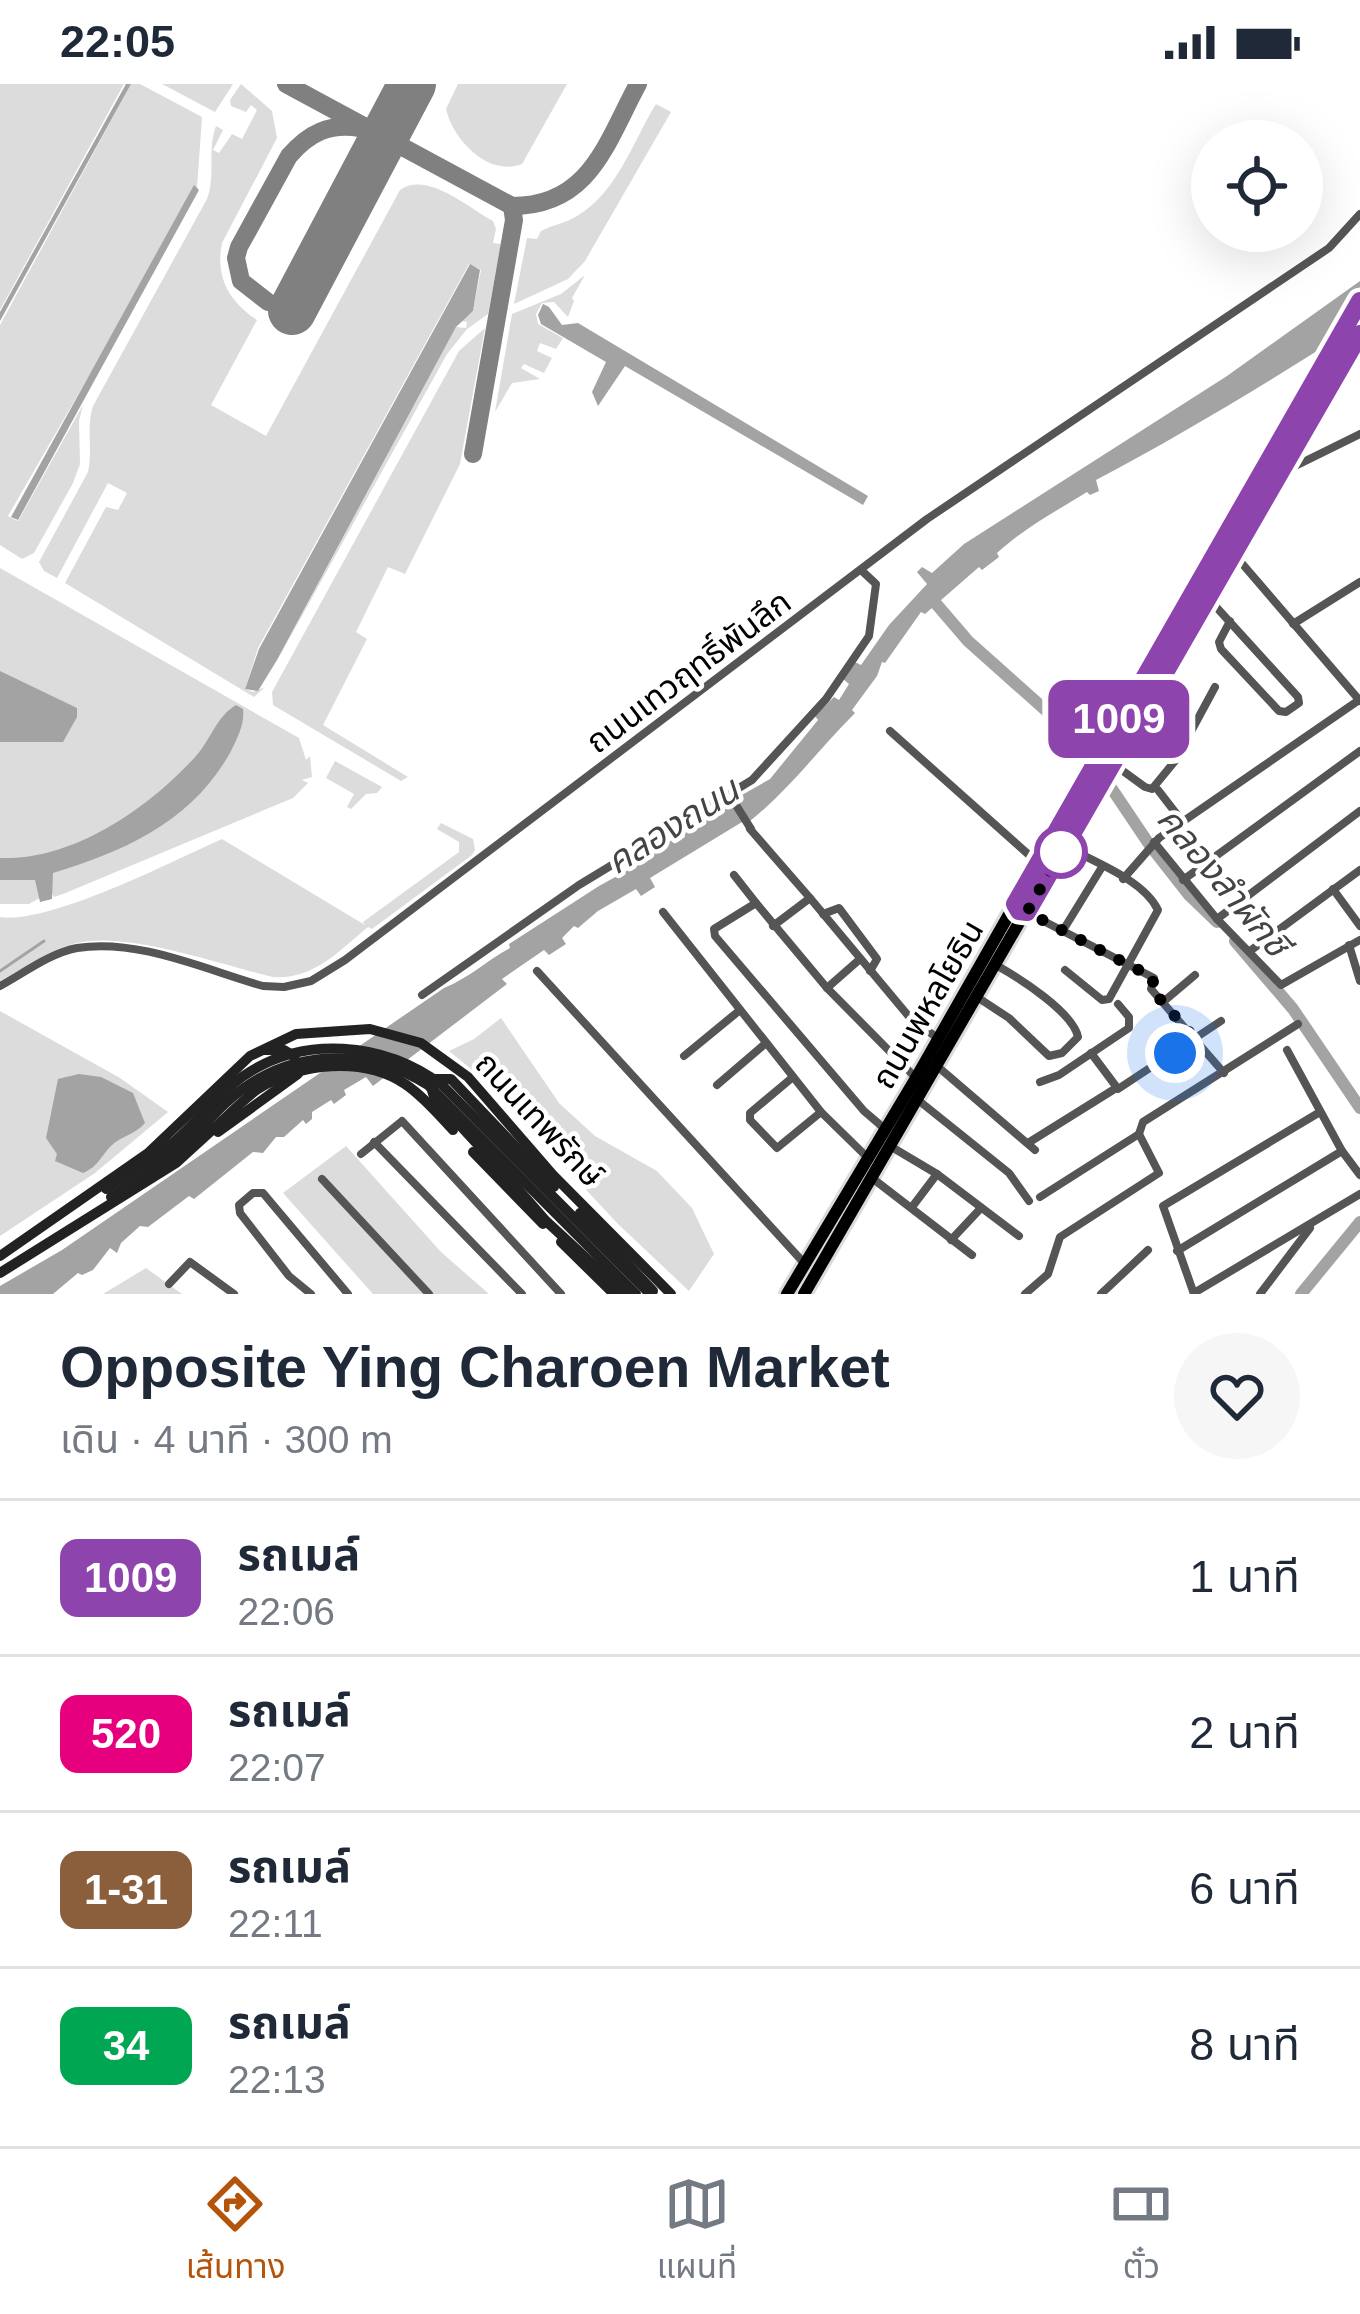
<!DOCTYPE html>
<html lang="th">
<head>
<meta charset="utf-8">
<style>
  :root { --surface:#fff; --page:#f6f6f7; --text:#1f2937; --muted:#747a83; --line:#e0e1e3; --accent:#b45309 }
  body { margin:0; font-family:Arial,"Noto Sans Thai",sans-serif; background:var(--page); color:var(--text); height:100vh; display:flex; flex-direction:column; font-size:45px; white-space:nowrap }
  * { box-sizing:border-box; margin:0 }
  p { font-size:39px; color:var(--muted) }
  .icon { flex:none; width:66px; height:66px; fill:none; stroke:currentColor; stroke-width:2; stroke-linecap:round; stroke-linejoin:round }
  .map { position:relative; height:1210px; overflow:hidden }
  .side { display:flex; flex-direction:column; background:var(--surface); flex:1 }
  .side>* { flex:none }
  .badge { padding:0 24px; border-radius:18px; font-size:42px; line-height:78px }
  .tools { position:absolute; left:1191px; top:36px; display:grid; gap:24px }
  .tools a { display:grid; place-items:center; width:132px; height:132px; border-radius:50%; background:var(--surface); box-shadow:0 12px 48px #0002; font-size:60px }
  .you { position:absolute; width:60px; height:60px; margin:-30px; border:9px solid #fff; border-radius:50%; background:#1a73e8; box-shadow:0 0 0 18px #1a73e833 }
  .map>.badge { position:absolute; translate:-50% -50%; box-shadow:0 0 0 6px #fff }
  .round { display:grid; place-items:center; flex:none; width:126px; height:126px; border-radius:63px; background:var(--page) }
  .headline { display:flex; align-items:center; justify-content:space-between; height:204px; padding:0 60px }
  h1 { font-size:57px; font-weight:800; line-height:90px }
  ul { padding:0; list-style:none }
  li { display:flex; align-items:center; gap:36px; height:156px; padding:0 60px; border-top:3px solid var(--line) }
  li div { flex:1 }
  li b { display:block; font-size:45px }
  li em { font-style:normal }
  li .badge { min-width:132px; font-weight:700; text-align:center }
  .status { display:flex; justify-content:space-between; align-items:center; height:84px; padding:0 60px; background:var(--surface); direction:ltr }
  .status svg { height:33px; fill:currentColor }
  .menu { display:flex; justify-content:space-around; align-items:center; height:168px; border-top:3px solid var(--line); background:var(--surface); font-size:33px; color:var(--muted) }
  .menu a { display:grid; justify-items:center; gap:6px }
  .menu .active { color:var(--accent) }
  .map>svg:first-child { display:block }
  .green { fill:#dcdcdc }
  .water { fill:#a3a3a3 }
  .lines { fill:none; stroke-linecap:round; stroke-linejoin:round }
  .stream { stroke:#a3a3a3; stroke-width:3 }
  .river { stroke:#a3a3a3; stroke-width:12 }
  .taxiway { stroke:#808080; stroke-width:18 }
  .runway { stroke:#808080; stroke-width:48 }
  .primary-casing { stroke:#dbdbdb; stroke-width:18 }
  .highway-casing { stroke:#dbdbdb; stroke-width:20 }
  .street { stroke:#555; stroke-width:8 }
  .secondary { stroke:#222; stroke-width:10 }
  .primary { stroke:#000; stroke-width:12 }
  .highway { stroke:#000; stroke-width:14 }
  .rail { stroke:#000; stroke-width:3; stroke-dasharray:18 6 3 6; stroke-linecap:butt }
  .secondary-bridge { stroke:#222; stroke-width:10 }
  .line-casing { stroke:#fff; stroke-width:27 }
  .line { stroke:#8e44ad; stroke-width:18 }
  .walk { stroke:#000; stroke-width:12; stroke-dasharray:0 21.6 }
  .stop-dot { fill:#fff; stroke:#8e44ad; stroke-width:6 }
  .labels { text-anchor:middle; stroke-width:9; stroke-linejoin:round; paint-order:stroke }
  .street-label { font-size:33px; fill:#000; stroke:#fff }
  .water-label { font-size:36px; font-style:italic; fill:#444; stroke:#fff }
</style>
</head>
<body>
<div class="status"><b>22:05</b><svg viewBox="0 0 49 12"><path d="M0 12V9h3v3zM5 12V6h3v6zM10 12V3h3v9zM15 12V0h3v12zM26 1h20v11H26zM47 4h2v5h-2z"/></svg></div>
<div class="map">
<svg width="1360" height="1210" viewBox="0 0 1360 1210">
  <rect width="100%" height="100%" fill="#fff"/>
  <g class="green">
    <polygon points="0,0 124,0 0,226"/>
    <polygon points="131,0 140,0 202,33 197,104 8,432 18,437 83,321 79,337 80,380 73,399 34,469 22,475 0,461 0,241"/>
    <polygon points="162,0 233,0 215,28"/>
    <path d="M241,0L272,27L277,54L222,159C215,193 229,217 257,236L211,321L266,352L400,106C427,87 467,123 493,137L496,145L493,159L501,160L488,230L467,245L447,270L272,586L456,243L466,244L467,238L461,237L473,227L481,186L469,180L258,564L245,605L253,608L265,603L254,613L65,499L106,423L118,426L127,409L108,399L57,494L44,487L39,478L88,388C93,366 86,344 93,322L207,115C216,91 207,66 216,42L223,46L213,66L219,69L232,50L242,55L257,26L251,21L246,28L231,22L230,16Z"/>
    <path d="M458,0H567L522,80C488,93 453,56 446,25Z"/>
    <path d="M656,20L671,28L585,177L568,195L514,220L527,154L537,155L541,147C552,141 566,139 577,132C617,109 633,57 656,20Z"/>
    <polygon points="585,191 572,214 574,217 568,233 554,218 542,219 536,230 538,240 563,254 556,265 540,259 537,267 552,274 544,289 524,280 521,284 540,295 512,299 495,328 512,230 561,210"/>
    <polygon points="485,244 460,380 405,490 388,483 356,548 367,555 323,641 408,693 401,697 273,621 272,608 459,267"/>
    <polygon points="0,484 299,654 306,676 310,672 312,693 302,696 308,699 293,714 63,810 54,813 51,808 29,820 0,820"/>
    <polygon points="335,677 382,703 377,709 366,710 351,725 347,723 354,710 326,694"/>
    <path d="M441,739L473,755L475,766L472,771L372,845L368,843C339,867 313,896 273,893C222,881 127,847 77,859C50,865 24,884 0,897V833C51,840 170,778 222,755L365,841L363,838L459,768V758L437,745Z"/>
    <polygon points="0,927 120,994 168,1028 95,1089 0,1152"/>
    <polygon points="501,934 559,1019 595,1052 657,1087 692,1124 714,1170 689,1207 617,1139 481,993 449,967 474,955"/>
    <polygon points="346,1062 441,1168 489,1210 373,1210 283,1109"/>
    <polygon points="146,1184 182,1210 103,1210"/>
  </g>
  <g class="water">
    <polygon points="126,0 131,0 0,237 0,228"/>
    <polygon points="194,101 199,106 18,436 11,433"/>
    <polygon points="470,180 480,186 473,227 456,243 277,576 258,607 245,605 259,565"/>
    <path d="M1360,197V240C1273,295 1187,348 1096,396L1099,407L1090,411L1087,408C1053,429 1026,443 997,469L999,473L982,486L979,483L925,530L921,528L885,579L882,578L877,592L852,626L855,629C818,666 790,705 750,737L747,735L650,794L655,803L641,812L636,805L598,827L578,844L574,842L562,854L566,860L549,871L544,866L502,895L507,900L373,1002L366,993L344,1006L346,1011L334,1020L331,1016L312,1028V1035L306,1040L303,1036L284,1053H276L263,1069L253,1068L194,1115L189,1112L148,1143L140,1142L121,1159L117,1169L110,1164L93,1186L82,1191L78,1189L53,1210H0V1202L62,1166L444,904C469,894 486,877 510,864L509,860L599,802L646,776L644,771C661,764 651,755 678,757L685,753L682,745L770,695L818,636L815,632L834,613L839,616L849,600L843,595L855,578L861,581L889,541L927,500L917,488L922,483L932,489L964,460L1227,292Z"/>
    <polygon points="543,220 549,223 562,241 578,239 868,412 863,421 625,282 598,322 592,308 606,278 541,240 538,231"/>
    <polygon points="0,587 77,624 77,633 63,658 0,658"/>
    <path d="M236,621L243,625C245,640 237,655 230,669C191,738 125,767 53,789L52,815L40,818L35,796H0V774C73,777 149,724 196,672C211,655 217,632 236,621Z"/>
    <path d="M79,990L101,993L133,1009L145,1039C136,1050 121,1052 111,1062C100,1073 99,1082 83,1089L55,1077L57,1070L46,1054L58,995Z"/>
  </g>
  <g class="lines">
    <polyline class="stream" points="0,887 44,857"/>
    <g class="river">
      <polyline points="932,515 968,557 1079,656 1149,760 1189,811 1217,838"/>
      <polyline points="1235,857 1293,925 1360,1024"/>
      <polyline points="1301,1210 1360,1138"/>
    </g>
    <g class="taxiway">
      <path d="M286,0L512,122C590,122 606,59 638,0"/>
      <path d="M268,218L241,197L236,174L239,163L289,72C309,49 329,39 360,44"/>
      <polyline points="473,370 514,136 512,122"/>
    </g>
    <polyline class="runway" points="292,227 412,0"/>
    <g class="primary-casing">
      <g id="primary">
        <polyline points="1185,521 1360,217"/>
        <polyline points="787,1210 916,994 1178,533"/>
        <polyline points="804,1210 1360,250"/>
      </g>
    </g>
    <g class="highway-casing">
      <polyline id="highway" points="1178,533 1185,521"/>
    </g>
    <g class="street">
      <polyline points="1281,389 1360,350"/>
      <polyline points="1233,469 1360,617"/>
      <polyline points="1208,514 1298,613 1299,619 1286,628 1279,627 1221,565 1219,558 1230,537"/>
      <polyline points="1293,540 1360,498"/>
      <polyline points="890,647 1038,779"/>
      <polyline points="1112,679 1145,703 1152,705 1175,677 1215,603"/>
      <polyline points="1158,706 1182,737"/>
      <polyline points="729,710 751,745"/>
      <polyline points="750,745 810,814"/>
      <polyline points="1154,758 1217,835 1281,901 1360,856"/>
      <polyline points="734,791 756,819"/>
      <polyline points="1123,795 1159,754 1359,616"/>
      <polyline points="1183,796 1360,667"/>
      <polyline points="1333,805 1360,842"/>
      <polyline points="663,828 821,1028 868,1074"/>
      <polyline points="1026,828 1154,894 1151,905 1224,989"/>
      <polyline points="823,830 839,824 877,875 870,887"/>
      <polyline points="1217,835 1360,727"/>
      <polyline points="773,842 810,814 911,935 939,955"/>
      <polyline points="1062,848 1102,783"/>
      <polyline points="1349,861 1360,897"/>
      <polyline points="1250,867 1360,786"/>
      <path d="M1065,886L1102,916L1109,915L1158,826C1144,796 1094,778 1065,762"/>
      <polyline points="537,887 804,1179"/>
      <path d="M0,902C24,889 50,869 77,864C138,854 206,886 263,902L284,903L311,897L345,876L927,435L1329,164L1360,130"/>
      <polyline points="827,904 860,875"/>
      <polyline points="422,911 579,801 752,696 826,615 869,552 876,500 861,486"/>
      <path d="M977,913L1009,934L1049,972L1062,969L1078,953C1073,928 1019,894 996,881"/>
      <polyline points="1163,918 1195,891"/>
      <polyline points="1287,966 1342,1067 1360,1091"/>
      <polyline points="1091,969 1118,1005 1221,937"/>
      <polyline points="684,972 740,926"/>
      <polyline points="937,982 1035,1066"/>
      <polyline points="793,993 750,1029 750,1036 777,1064 821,1028"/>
      <polyline points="1040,998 1059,991 1129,944 1129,933 1118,920"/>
      <polyline points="717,1001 766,959"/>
      <polyline points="918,1016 1009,1089 1029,1117"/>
      <polyline points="885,1045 864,1027 715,852 714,845 756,819 827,904 916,994"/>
      <polyline points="374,1058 522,1210"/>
      <polyline points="1028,1059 1113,1006"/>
      <polyline points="890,1062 937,1090 1019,1152"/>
      <polyline points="361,1070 402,1037 561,1210"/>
      <polyline points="872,1094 972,1171"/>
      <polyline points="322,1095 429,1210"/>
      <polyline points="1040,1113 1139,1050"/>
      <polyline points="912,1123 937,1090"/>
      <polyline points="951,1156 981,1124"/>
      <polyline points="1177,1167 1342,1067"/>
      <polyline points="169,1200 190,1178 234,1210"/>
      <polyline points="1194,1209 1360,1110"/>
      <polyline points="311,1210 289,1192 240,1129 239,1121 253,1109 263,1109 348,1210"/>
      <polyline points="1025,1210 1048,1190 1060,1153 1159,1089 1139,1050 1143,1038 1298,940"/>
      <polyline points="1101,1210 1148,1166"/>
      <polyline points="1194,1210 1163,1122 1320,1028"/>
      <polyline points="1260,1210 1310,1144"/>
    </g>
    <g class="secondary">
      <polyline points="218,1048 298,990 294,972 284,966 264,966"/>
      <polyline points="473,1068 543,1140"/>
      <polyline points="503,1088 434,1013 431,1003 436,995 451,995 554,1103"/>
      <polyline points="580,1129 653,1207"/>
      <polyline points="561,1158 614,1210"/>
      <polyline points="0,1172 148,1069 250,972 296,950 370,945 421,959 468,993 553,1091 671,1210"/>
      <polyline points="0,1189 176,1079 222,1037"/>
    </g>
    <use href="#primary" class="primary"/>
    <use href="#highway" class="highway"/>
    <polyline class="rail" points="789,1210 1360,220"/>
    <g class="secondary-bridge">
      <path d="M222,1037C234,1026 245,1014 258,1005C299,979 363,972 405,1000C423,1012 438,1030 453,1046"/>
      <polyline points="503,1088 546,1137 625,1210"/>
      <path d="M106,1105C129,1089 154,1075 175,1057C198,1037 217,1011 242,993C303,950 384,958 442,1001L650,1210"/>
      <path d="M111,1113C135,1097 159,1082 181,1064C204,1043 223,1017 250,1000C305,964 374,967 428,1001L636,1210"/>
    </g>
  </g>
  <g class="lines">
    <g class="line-casing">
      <polyline id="line" points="1360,217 1015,820 1019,827 1027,828 1360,250"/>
    </g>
    <use href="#line" class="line"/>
    <polyline class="walk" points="1061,768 1027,828 1154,894 1151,905 1195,955 1175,969"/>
  </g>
  <circle class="stop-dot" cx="1061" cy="768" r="24"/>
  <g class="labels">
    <g class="street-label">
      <text transform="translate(688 587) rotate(-37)" y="12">ถนนเทวฤทธิ์พันลึก</text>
      <text transform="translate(927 920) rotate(-60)" y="12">ถนนพหลโยธิน</text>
      <text transform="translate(540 1035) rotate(47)" y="12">ถนนเทพรักษ์</text>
    </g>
    <g class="water-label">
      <text transform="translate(672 741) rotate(-32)" y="13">คลองถนน</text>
      <text transform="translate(1224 797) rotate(50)" y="13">คลองลำผักชี</text>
    </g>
  </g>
</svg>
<div class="tools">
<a><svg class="icon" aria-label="locate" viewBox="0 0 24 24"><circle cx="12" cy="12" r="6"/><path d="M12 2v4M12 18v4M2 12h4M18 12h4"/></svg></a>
</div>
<div class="you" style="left:1175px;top:969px"></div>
<b class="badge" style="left:1119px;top:635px;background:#8e44ad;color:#fff">1009</b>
</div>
<section class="side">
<div class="headline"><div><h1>Opposite Ying Charoen Market</h1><p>เดิน · 4 นาที · 300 m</p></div><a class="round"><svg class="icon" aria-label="heart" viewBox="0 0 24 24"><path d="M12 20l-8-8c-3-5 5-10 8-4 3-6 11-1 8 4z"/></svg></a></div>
<ul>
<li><span class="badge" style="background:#8e44ad;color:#fff">1009</span><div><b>รถเมล์</b><p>22:06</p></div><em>1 นาที</em></li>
<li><span class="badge" style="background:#e6007e;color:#fff">520</span><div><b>รถเมล์</b><p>22:07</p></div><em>2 นาที</em></li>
<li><span class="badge" style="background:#8b5e3c;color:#fff">1-31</span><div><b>รถเมล์</b><p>22:11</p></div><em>6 นาที</em></li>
<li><span class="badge" style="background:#00a651;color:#fff">34</span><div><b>รถเมล์</b><p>22:13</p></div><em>8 นาที</em></li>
</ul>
</section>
<nav class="menu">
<a class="active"><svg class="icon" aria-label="directions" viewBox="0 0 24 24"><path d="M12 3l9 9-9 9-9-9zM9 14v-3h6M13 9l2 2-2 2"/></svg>เส้นทาง</a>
<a><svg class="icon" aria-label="map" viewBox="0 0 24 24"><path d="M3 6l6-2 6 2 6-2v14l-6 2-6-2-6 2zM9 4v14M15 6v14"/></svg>แผนที่</a>
<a><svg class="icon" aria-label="tickets" viewBox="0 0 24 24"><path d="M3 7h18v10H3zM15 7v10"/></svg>ตั๋ว</a>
</nav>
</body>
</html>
